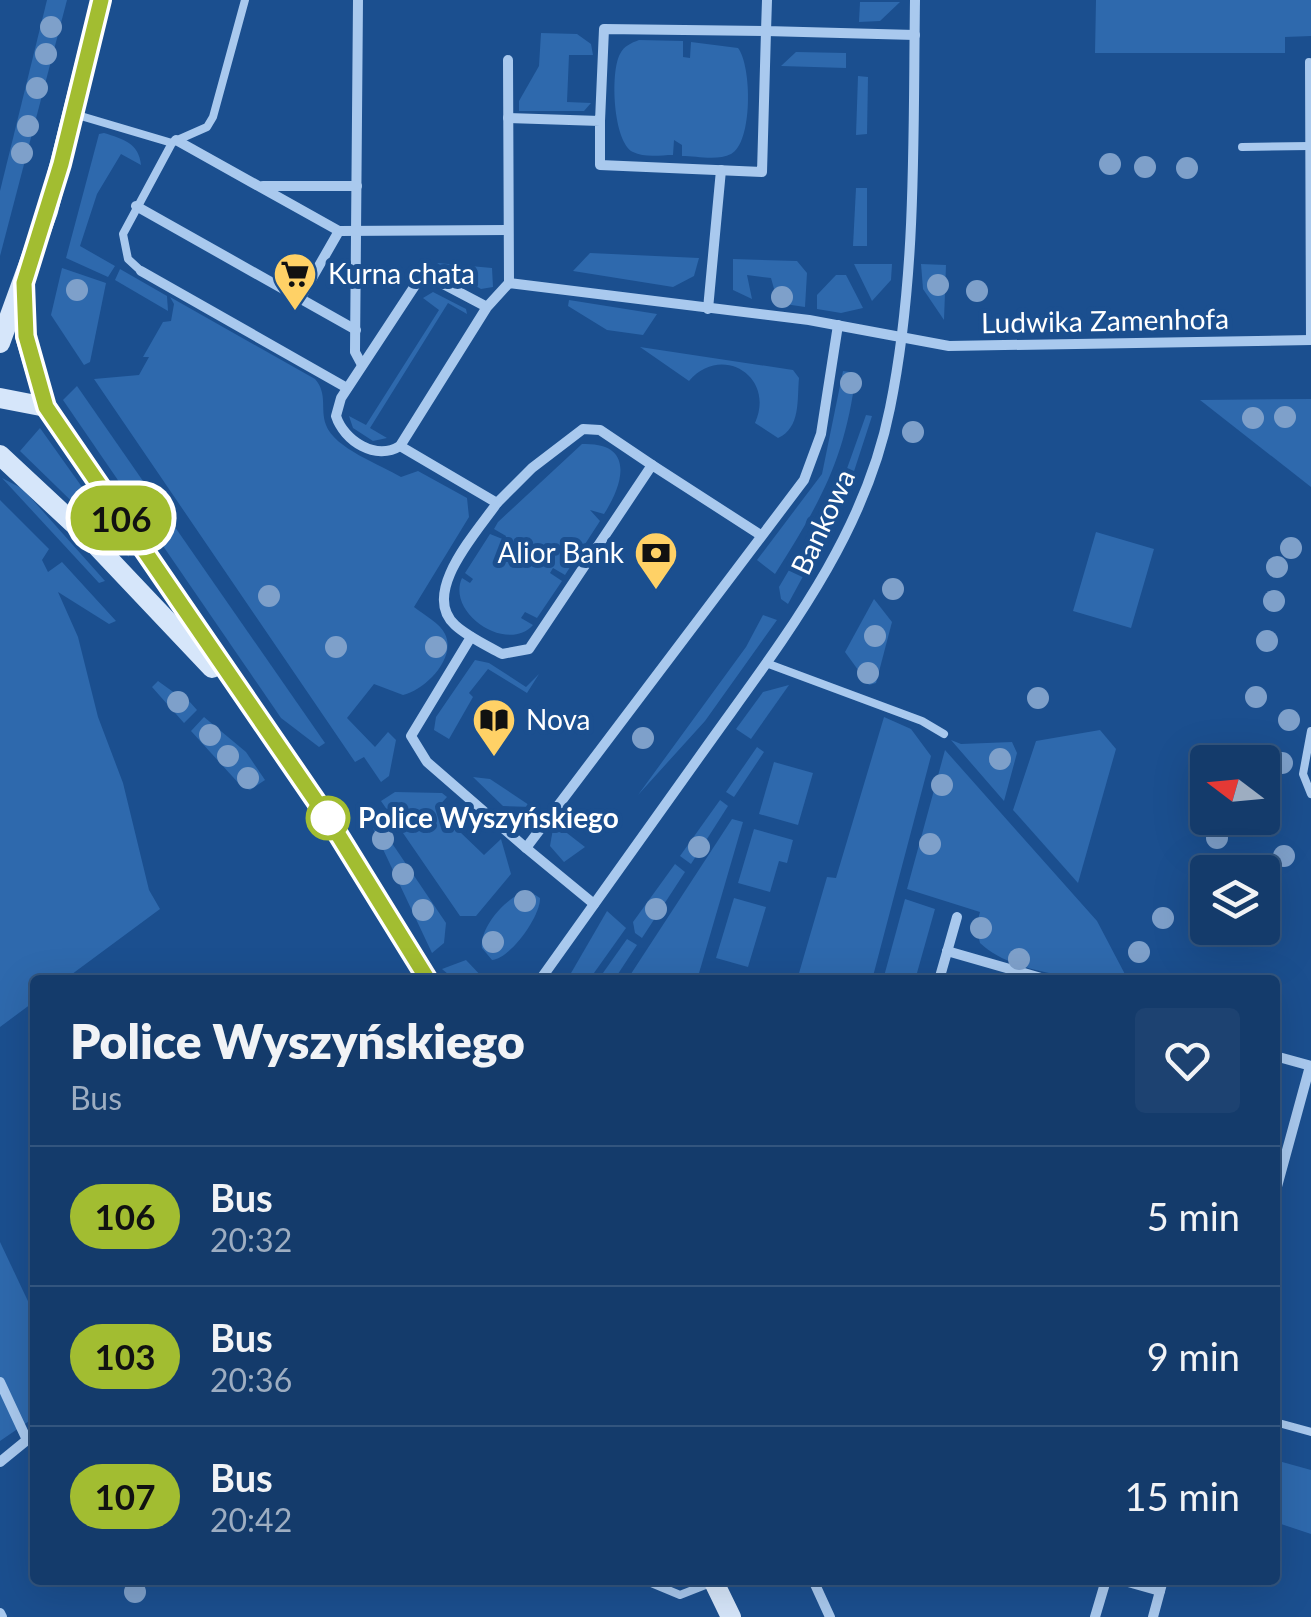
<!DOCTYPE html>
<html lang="en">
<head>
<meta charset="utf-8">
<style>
  :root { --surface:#143b6b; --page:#1d4271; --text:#f1f3f6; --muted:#9dadc1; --line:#33557e }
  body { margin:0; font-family:Lato,sans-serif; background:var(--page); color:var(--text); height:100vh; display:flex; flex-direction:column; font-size:38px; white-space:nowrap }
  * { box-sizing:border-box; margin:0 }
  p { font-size:32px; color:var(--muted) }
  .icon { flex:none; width:55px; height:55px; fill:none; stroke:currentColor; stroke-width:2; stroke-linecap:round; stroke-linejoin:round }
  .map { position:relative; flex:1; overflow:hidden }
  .details { position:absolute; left:30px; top:975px; width:1250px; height:610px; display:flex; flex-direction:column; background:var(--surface); border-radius:10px; box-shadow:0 10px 40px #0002,0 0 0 2px var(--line) }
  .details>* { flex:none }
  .badge { padding:0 20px; border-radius:32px; font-size:35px; line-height:65px }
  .needle { width:65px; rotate:286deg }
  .buttons { position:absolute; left:1190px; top:745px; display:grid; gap:20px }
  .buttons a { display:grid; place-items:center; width:90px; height:90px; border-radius:10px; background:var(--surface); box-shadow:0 10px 40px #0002,0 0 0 2px var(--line); font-size:50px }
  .map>.badge { position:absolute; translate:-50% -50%; box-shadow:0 0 0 5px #fff }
  .round { display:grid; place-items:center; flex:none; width:105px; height:105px; border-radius:10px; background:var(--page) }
  .summary { display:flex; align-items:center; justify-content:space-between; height:170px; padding:0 40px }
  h1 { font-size:48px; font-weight:800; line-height:75px }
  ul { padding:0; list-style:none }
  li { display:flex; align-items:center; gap:30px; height:140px; padding:0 40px; border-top:2px solid var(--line) }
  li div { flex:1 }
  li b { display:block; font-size:38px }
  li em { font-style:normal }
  li .badge { min-width:110px; font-weight:700; text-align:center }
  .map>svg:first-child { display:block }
  .green { fill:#2e69ad }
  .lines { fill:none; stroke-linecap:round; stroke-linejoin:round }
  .lane { stroke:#a9c9ee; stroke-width:8 }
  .street { stroke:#a9c9ee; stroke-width:10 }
  .secondary { stroke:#d6e6fa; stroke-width:20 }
  .tree { fill:#7ea0ca }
  .line-casing { stroke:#fff; stroke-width:22 }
  .line { stroke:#a2bd31; stroke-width:15 }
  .stop-dot { fill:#fff; stroke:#a2bd31; stroke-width:5 }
  .labels { text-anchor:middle; stroke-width:10; stroke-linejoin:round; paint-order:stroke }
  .poi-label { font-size:28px; fill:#fff; stroke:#1b4f8f; text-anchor:start }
  .street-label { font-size:28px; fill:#fff; stroke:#1b4f8f }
  .stop-label { font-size:28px; font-weight:bold; fill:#fff; stroke:#1b4f8f; text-anchor:start }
</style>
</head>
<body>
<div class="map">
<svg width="1311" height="1617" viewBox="0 0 1311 1617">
  <rect width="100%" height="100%" fill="#1b4f8f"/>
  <g class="green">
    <polygon points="47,0 67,0 0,256 0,191"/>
    <polygon points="1096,0 1311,0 1311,36 1285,37 1285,53 1095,53"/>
    <polygon points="860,2 900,2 880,21 859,22"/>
    <polygon points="541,33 577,34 591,44 593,55 569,55 567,102 591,103 584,111 519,111 519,101 539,66"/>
    <path d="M639,40L683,41V57L690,58L691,42L738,48C752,66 753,143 731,154C718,161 696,156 682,156V145L674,140L673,155C661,155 644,158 633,152C613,142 610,72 620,54C624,46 631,43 639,40Z"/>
    <polygon points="796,52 846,53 846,68 781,66"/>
    <polygon points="858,76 868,77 867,134 856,135"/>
    <path d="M104,133C123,139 139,143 141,165L121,154L97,194L80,246L115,266L108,277L66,258L99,134Z"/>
    <polygon points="856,188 867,188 867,246 853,246"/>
    <polygon points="590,253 699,258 694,276 673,287 573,271"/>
    <polygon points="733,259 797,261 807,273 805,307 778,303 771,278 747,275 752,299 733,290"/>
    <polygon points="437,263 492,268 493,287 481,289"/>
    <polygon points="854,264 892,264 891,280 872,301"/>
    <polygon points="921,264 946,265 944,320 923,289"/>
    <polygon points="62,268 106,283 90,362 84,365 51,315"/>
    <polygon points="120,269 167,296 168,311 115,280"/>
    <polygon points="836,275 846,275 863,308 841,313 817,309 817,295"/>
    <polygon points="433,292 466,309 467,314 448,303 370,428 387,438 373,441 353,428 349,416 366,425 439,310 423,298"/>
    <path d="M170,297L315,379C328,394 320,408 326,425C334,448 381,465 401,477L418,471L467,498L469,517L414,607C424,615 440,623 445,634C457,658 425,690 403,695L374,684L347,718L375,747L388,732L396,740L389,776L381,782L364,757L355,762L94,379L139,375L149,357H143L163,322L171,321L174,304Z"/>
    <polygon points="569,300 657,314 643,335 607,330 568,306"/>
    <path d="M640,347L793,370L799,378C797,399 801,428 778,438L755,423C776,376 721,343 689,381Z"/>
    <path d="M843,371L856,373C845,460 821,501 775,574L757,560L822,474Z"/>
    <polygon points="77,386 325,743 319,747 281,718 63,400"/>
    <polygon points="1311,399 1311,487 1200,400"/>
    <polygon points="866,415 872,416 845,499 788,604 781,599 779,587 844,477"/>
    <polygon points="40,428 129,553 129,557 20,451"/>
    <path d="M582,444C636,442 623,485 604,514L590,510L600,521L565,575L553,568L550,573L562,581L537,618L525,612L521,618L533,625C507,654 446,613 462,578L470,583L473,579L465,573L490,534L505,540L506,536L494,529L498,522Z"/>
    <polygon points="2,478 23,489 105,581 99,583"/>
    <polygon points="0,500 49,549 42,560 48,572 62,562 116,621 109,624 58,592 78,637 98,717 123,783 149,890 160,909 64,980 35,980 35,1001 0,1027"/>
    <polygon points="1096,532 1154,549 1131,628 1073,611"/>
    <polygon points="874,599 892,622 876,683 869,685 845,652"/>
    <polygon points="763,615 777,620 705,721 638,795 746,647"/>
    <polygon points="475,660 489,663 526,687 539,674 527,693 488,669 469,693 473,697 449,739 434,730 436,717"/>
    <polygon points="158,681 176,694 180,691 197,710 184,723 152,687"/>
    <polygon points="789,685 751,739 736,729 763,692"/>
    <polygon points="204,717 246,752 265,780 250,790 242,787 191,731"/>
    <polygon points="884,717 911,729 931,756 872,980 797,980 827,877 836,878"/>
    <polygon points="1100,730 1116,749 1078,883 1013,810 1036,741"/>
    <polygon points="951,740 961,744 1012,742 1017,753 1004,801"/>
    <polygon points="757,747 764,752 734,797 726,792"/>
    <path d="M945,750L1097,921L1128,980C1086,980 1012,974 980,943L976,927L980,912L907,889Z"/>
    <polygon points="774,762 813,773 798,825 759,814"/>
    <polygon points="473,777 490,779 532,807 503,806"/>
    <polygon points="395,792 442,793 447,797 436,809 484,855 501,839 511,874 476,916 460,916 381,801"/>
    <polygon points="720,800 728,806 691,864 680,856"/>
    <polygon points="732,819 743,822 697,980 627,980"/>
    <polygon points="554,823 585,847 564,862 550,846"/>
    <polygon points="379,824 446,923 444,943 432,953 373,828"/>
    <polygon points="754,829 793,840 787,863 779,861 770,892 738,883"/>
    <polygon points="675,864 685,872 642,938 635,933 633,922"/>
    <path d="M529,891L540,898C541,916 510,959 492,960L482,948C479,927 508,894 529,891Z"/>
    <polygon points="734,898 766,907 748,967 716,958"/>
    <polygon points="905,899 935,909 915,980 883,980"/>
    <polygon points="607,911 626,928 589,980 567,980"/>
    <polygon points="627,939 637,945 614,980 598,980"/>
    <polygon points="466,960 485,980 455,980 442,969"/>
    <polygon points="0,1242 35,1316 35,1417 0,1441"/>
    <polygon points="1275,1460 1311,1470 1311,1534 1275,1522"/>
  </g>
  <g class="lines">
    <g class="lane">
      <polyline points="1309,62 1310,340"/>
      <polyline points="74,114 172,143 123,234 128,259 141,271"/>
      <polyline points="173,142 207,127 213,117 245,0"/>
      <polyline points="1242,147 1310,146"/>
      <polyline points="766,663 922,721 944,734"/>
      <polyline points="1311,731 1303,774 1311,794"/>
      <polyline points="1275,1422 1311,1432"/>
      <polyline points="644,1580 680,1595 713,1582"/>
    </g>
    <g class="street">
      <polyline points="358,0 355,352 362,365"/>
      <polyline points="767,0 766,31 915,35"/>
      <polyline points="508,60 509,283"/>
      <polyline points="508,118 600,121 600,165 762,172 766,31 604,29 600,121"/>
      <polyline points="176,140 339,231 508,230"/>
      <polyline points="263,186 357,186"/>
      <polyline points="136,206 356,330"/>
      <polyline points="141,271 347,388"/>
      <polyline points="300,299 339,231"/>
      <path d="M487,307L432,278L416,284L341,398L336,416C344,441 376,461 400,446L487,307L509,283L809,320L949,346L1311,340"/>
      <polyline points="708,309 721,170"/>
      <path d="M400,446L497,503C477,532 420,593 455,625C468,637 486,645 502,654L529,649L652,465L759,534"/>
      <polyline points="497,503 532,468 583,429 600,430 652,465"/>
      <polyline points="471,637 411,736 427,762 526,848"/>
      <polyline points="594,904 526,848 804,480 821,434 838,325"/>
      <polyline points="947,951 1048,980"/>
      <path d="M540,980C597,900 654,820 712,739C785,637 865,535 890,408C917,276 913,134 915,0"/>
      <polyline points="939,980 957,917"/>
      <polyline points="1275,1056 1311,1066"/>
      <polyline points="1275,1194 1310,1066"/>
      <polyline points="0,1382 27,1440 0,1462"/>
      <polyline points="813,1580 830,1617"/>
      <polyline points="1121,1580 1160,1591"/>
      <polyline points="0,1613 2,1617"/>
      <polyline points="1095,1617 1106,1580"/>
      <polyline points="1153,1617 1163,1580"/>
    </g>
    <g class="secondary">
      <polyline points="24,283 25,336 46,407 331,823 428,980"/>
      <polyline points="0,343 48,211 101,0"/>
      <polyline points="0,398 46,407"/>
      <polyline points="0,455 89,538 212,668"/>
      <polyline points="713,1580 731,1617"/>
    </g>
  </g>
  <g class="tree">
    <circle cx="51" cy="27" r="11"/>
    <circle cx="46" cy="54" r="11"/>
    <circle cx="37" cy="88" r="11"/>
    <circle cx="28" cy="126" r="11"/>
    <circle cx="22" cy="153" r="11"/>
    <circle cx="1110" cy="164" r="11"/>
    <circle cx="1145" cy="167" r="11"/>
    <circle cx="1187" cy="168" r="11"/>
    <circle cx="938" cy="285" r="11"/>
    <circle cx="77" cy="290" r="11"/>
    <circle cx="977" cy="291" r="11"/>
    <circle cx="782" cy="297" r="11"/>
    <circle cx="851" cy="383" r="11"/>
    <circle cx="1285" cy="417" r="11"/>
    <circle cx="1253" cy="418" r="11"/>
    <circle cx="913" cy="432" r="11"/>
    <circle cx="1291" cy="548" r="11"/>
    <circle cx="1277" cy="567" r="11"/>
    <circle cx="893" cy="589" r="11"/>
    <circle cx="269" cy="596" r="11"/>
    <circle cx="1274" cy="601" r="11"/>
    <circle cx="875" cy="636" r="11"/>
    <circle cx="1267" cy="641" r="11"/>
    <circle cx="336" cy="647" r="11"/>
    <circle cx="436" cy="647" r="11"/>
    <circle cx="868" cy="673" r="11"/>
    <circle cx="1256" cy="697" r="11"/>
    <circle cx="1038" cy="698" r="11"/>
    <circle cx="178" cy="702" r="11"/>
    <circle cx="1289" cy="720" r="11"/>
    <circle cx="210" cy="735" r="11"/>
    <circle cx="643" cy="738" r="11"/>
    <circle cx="228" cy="756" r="11"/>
    <circle cx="1000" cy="759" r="11"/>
    <circle cx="1282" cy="763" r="11"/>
    <circle cx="248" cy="778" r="11"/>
    <circle cx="942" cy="785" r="11"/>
    <circle cx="1217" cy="838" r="11"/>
    <circle cx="383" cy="839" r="11"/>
    <circle cx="930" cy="844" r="11"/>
    <circle cx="699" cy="847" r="11"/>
    <circle cx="1284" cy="856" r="11"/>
    <circle cx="403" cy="874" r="11"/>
    <circle cx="525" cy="901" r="11"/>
    <circle cx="656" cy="909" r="11"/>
    <circle cx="423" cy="910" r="11"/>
    <circle cx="1163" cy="918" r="11"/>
    <circle cx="981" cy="928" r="11"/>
    <circle cx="493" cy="942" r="11"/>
    <circle cx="1139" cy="952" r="11"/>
    <circle cx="1019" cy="959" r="11"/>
    <circle cx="135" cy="1592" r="11"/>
  </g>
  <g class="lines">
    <g class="line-casing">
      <polyline id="line" points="101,0 61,164 24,283 26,336 46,407 331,823 428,980"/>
    </g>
    <use href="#line" class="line"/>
  </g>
  <defs>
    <g id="supermarket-pin" transform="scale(2.25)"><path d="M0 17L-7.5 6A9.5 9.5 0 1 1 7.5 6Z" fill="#ffd166" stroke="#1b4f8f"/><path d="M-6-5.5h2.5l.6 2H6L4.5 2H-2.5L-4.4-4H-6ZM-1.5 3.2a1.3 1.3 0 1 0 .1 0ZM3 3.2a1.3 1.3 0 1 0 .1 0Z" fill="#111"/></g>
    <g id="bank-pin" transform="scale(2.25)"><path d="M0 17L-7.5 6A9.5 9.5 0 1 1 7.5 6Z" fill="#ffd166" stroke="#1b4f8f"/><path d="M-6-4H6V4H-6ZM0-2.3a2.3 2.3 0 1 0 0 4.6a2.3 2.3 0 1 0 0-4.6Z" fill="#111"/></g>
    <g id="library-pin" transform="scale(2.25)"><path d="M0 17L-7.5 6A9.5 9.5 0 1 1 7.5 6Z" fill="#ffd166" stroke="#1b4f8f"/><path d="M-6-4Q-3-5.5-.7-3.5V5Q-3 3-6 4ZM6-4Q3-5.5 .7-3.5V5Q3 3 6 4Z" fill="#111"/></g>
  </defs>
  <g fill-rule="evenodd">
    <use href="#supermarket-pin" x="295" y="274"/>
    <use href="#bank-pin" x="656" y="553"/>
    <use href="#library-pin" x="494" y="720"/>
  </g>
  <circle class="stop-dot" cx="328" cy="818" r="20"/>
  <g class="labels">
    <g class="poi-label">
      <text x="328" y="284">Kurna chata</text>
      <text x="624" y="563" text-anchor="end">Alior Bank</text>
      <text x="526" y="730">Nova</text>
    </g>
    <g class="street-label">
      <text transform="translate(1105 321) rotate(-1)" y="10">Ludwika Zamenhofa</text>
      <text transform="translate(823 522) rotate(-65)" y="10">Bankowa</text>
    </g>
    <g class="stop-label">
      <text x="358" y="828">Police Wyszyńskiego</text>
    </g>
  </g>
</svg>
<div class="buttons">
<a><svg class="needle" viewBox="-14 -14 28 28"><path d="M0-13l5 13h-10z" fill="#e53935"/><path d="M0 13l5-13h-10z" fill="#9dadc1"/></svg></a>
<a><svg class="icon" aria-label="layers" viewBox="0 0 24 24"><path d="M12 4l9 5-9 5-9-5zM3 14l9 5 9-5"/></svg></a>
</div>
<b class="badge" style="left:121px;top:518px;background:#a2bd31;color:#111">106</b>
<section class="details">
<div class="summary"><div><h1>Police Wyszyńskiego</h1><p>Bus</p></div><a class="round"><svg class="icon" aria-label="heart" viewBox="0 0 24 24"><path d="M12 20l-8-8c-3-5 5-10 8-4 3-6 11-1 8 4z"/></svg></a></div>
<ul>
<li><span class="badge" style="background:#a2bd31;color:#111">106</span><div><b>Bus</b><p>20:32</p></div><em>5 min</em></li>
<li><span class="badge" style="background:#a2bd31;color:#111">103</span><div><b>Bus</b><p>20:36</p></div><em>9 min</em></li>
<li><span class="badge" style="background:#a2bd31;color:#111">107</span><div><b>Bus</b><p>20:42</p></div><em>15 min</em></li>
</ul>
</section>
</div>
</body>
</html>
